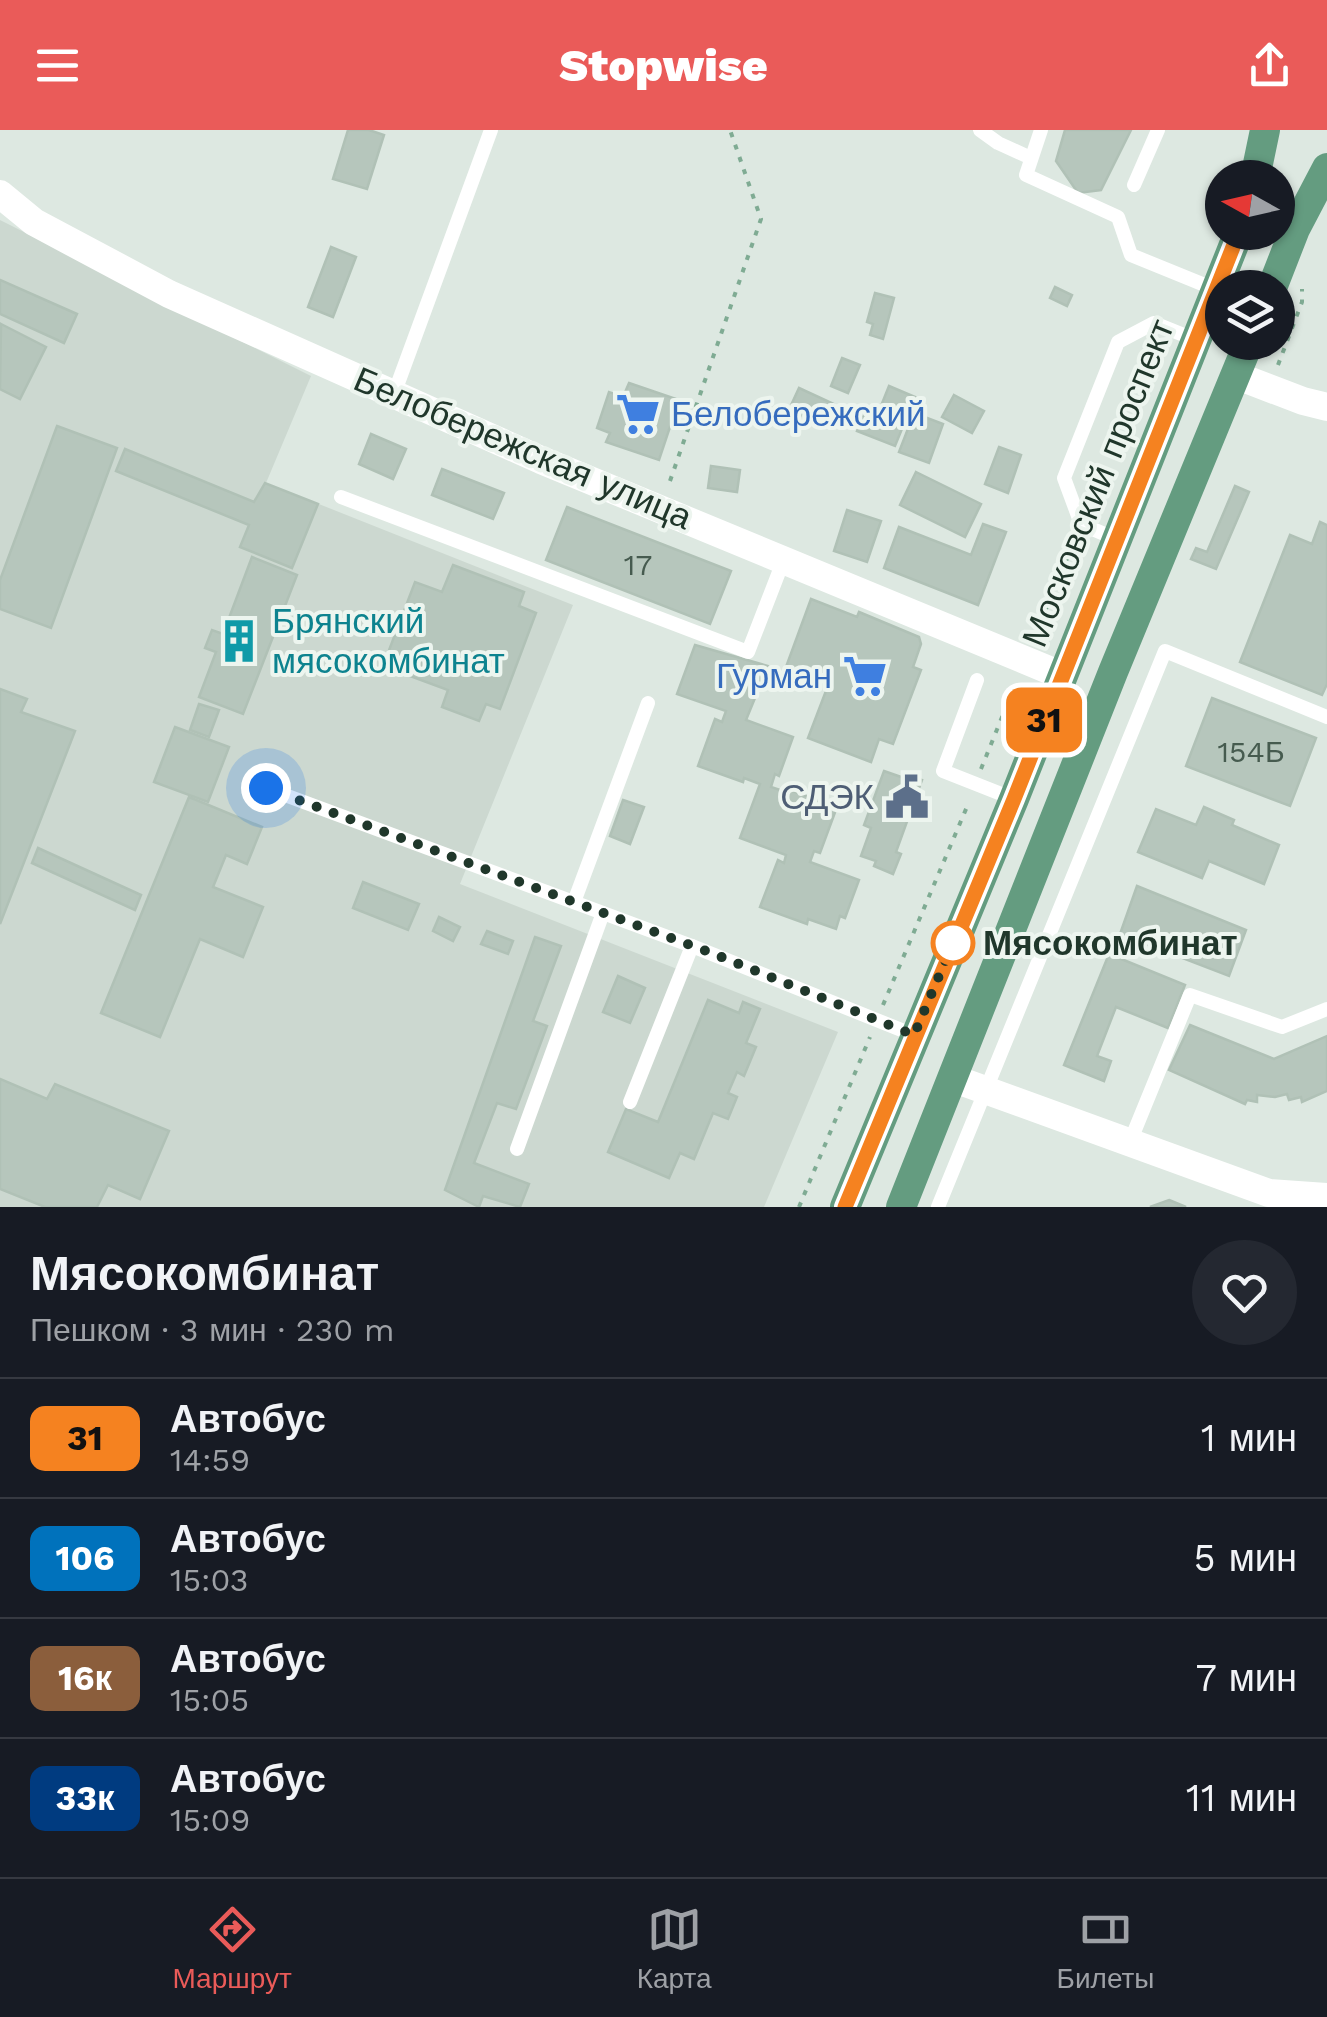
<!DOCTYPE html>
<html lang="ru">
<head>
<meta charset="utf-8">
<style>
  :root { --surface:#171b24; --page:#242831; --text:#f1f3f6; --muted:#9ea1a6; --line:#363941; --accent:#ea5b59 }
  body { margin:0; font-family:"Work Sans",sans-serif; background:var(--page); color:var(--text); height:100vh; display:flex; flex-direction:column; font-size:38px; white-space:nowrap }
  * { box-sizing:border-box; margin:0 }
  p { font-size:32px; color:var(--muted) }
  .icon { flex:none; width:55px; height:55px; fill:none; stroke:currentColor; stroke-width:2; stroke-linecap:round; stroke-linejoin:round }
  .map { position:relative; height:1077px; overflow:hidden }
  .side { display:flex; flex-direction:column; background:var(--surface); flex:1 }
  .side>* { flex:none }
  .badge { padding:0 20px; border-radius:15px; font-size:35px; line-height:65px }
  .needle { width:65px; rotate:278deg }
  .buttons { position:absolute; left:1205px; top:30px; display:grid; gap:20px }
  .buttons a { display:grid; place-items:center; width:90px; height:90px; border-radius:50%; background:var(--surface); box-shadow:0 2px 8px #0004; font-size:50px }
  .you { position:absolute; width:50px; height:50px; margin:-25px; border:8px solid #fff; border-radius:50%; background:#1a73e8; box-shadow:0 0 0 15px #1a73e833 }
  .map>.badge { position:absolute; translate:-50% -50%; box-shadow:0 0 0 5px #fff }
  .round { display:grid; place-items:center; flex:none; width:105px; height:105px; border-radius:52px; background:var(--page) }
  .overview { display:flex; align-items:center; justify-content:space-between; height:170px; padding:0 30px }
  h1 { font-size:48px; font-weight:800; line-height:75px }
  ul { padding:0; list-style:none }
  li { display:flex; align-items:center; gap:30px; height:120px; padding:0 30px; border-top:2px solid var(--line) }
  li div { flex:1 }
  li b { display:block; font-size:38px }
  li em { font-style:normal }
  li .badge { min-width:110px; font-weight:700; text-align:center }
  header { display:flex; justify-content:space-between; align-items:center; height:130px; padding:0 30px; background:var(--accent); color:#fff; font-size:45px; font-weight:800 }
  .tabs { display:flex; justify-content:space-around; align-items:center; height:140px; border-top:2px solid var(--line); background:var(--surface); font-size:28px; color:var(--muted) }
  .tabs a { display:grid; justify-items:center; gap:5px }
  .tabs .active { color:var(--accent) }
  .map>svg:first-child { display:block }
  .built { fill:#ccd8d0 }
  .building { fill:#b6c6bc; stroke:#b0c1b6; stroke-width:2.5 }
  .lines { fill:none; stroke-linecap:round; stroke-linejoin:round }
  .path { stroke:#7fab93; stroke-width:4; stroke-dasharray:5 8; stroke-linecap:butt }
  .service { stroke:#fff; stroke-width:14 }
  .minor { stroke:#fff; stroke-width:28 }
  .primary { stroke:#649c80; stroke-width:30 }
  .line-casing { stroke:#fff; stroke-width:22 }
  .line { stroke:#f58220; stroke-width:15 }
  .walk { stroke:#20372b; stroke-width:10; stroke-dasharray:0 18 }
  .stop-dot { fill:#fff; stroke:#f58220; stroke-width:5 }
  .labels { text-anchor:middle; stroke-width:8; stroke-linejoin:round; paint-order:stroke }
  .number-label { font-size:30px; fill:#465b4f }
  .shop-label { font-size:35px; fill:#366cbe; stroke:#edf5ef; text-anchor:start }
  .street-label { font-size:35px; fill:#20372b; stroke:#edf5ef }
  .culture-label { font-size:35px; fill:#0d838f; stroke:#edf5ef; text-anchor:start }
  .service-label { font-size:35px; fill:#4e5e75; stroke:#edf5ef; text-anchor:end }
  .stop-label { font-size:35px; font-weight:bold; fill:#20372b; stroke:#edf5ef; text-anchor:start }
</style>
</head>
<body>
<header><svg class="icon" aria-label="menu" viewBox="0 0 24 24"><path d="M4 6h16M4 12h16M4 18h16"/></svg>Stopwise<svg class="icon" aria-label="share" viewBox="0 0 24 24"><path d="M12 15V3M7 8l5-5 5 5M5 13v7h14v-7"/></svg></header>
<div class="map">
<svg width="1327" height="1077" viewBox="0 0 1327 1077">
  <rect width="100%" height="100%" fill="#dde8e1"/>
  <polygon class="built" points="0,90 311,246 266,353 573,475 460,754 838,902 764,1077 0,1077"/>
  <g class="building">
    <polygon points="348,0 369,0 384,5 367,59 333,49"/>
    <polygon points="1065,0 1131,0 1101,60 1078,63 1056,31"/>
    <polygon points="331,117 356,127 333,187 308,177"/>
    <polygon points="0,150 77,184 64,213 0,184"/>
    <polygon points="1055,157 1072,165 1067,176 1050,168"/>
    <polygon points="875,163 894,168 883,209 870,205 873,194 867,192"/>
    <polygon points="1,194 46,217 20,269 0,259"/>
    <polygon points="842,228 860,235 848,263 831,256"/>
    <polygon points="629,253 679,270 659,330 606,312 610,303 597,298 609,262 623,267"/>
    <polygon points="889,256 915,267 895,316 857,301 868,276 879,281"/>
    <polygon points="799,258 834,274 826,291 803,281 798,291 786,286"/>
    <polygon points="954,265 984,281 972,303 942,287"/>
    <polygon points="914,283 943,294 929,333 899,322"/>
    <polygon points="57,296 117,318 51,498 0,479 0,450"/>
    <polygon points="371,304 406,319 393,349 359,334"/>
    <polygon points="999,317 1021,325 1008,363 985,354"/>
    <polygon points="125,319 254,372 265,353 318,374 292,438 240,417 249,395 116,341"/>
    <polygon points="711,336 740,340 737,362 708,358"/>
    <polygon points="442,339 504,363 493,389 432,365"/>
    <polygon points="916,342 981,374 965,407 900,375"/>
    <polygon points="1235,356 1249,362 1216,439 1191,429 1196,418 1207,422"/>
    <polygon points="567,377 731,441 710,494 546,430"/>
    <polygon points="847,380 881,391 867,432 834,421"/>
    <polygon points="1320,392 1327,395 1327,554 1322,565 1240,532 1290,405 1312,414"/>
    <polygon points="983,394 1006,402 978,475 884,438 899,397 971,425"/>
    <polygon points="252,427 297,445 243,584 199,567 216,522 205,518 212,500 223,504"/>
    <polygon points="453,435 524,462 519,476 536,483 500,579 486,574 479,591 442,577 448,560 383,536 415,452 442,462"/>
    <polygon points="811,469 857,487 859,482 919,507 921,514 913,537 921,540 893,614 879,609 871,632 808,608 829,553 786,537"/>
    <polygon points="695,515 768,536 746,590 793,607 779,646 775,644 771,657 789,663 790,660 837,677 820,723 814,721 810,732 859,750 845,788 840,786 836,799 808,789 807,794 760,777 778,730 784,733 786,725 740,708 760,654 744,648 743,652 698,636 715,589 722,592 726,581 677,564"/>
    <polygon points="0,559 27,569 21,582 75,601 0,794"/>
    <polygon points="1212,568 1316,608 1290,676 1186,636"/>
    <polygon points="199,574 219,580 209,607 190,600"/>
    <polygon points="175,597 229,617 208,672 154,652"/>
    <polygon points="884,641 904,648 905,644 922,650 896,722 901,724 893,744 874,736 876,731 861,726 871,698 864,695"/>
    <polygon points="189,667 262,697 247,734 226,725 213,757 263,777 243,827 200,809 160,907 101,883"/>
    <polygon points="623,670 644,677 630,714 610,706"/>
    <polygon points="1204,677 1234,690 1232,695 1279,715 1264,754 1209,731 1202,748 1138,722 1156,679 1196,695"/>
    <polygon points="38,718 141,765 135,780 32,733"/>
    <polygon points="363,752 419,774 408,800 353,778"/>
    <polygon points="1137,756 1246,800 1229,846 1120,804"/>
    <polygon points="439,787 460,797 453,811 433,801"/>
    <polygon points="487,801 513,811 508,824 481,814"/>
    <polygon points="535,807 561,816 533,891 547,896 516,979 497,973 474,1033 529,1054 520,1077 483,1066 479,1077 445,1060"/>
    <polygon points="1109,824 1185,855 1168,898 1116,877 1097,926 1111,931 1104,951 1064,935"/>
    <polygon points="618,846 645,858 630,893 603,882"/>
    <polygon points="708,870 739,883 743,872 760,879 746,913 756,917 744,946 737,942 728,963 737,967 728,989 713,983 694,1029 680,1023 669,1048 608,1022 626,979 658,992"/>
    <polygon points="1190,895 1274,929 1327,906 1327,961 1302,972 1301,967 1289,970 1287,964 1275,967 1257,965 1257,972 1247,970 1245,974 1169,940"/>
    <polygon points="0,949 47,969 55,954 169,1001 140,1069 108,1055 97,1077 45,1077 0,1059"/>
    <polygon points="1169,1070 1186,1077 1150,1077"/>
  </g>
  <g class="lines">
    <g class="path">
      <polyline points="1278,235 1302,172 1302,159"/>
      <polyline points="670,351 761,89 730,0"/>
      <polyline points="1035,505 1074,412"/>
      <polyline points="981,639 1015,555"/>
      <polyline points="883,875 969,672"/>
      <polyline points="799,1077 870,907"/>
    </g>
    <g class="service">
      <polyline points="980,0 998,13 1031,28"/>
      <polyline points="1041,0 1026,45 1118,87 1131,125 1217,160"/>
      <polyline points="1134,55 1158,0"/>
      <polyline points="394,264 491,0"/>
      <polyline points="341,367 748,522 784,429"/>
      <polyline points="1116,409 1081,394 1064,348 1118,212 1154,193 1196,210"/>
      <polyline points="977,550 943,641 1014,669"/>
      <polyline points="266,658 692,816 914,905"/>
      <polyline points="574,772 648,573"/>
      <polyline points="630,972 692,816"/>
      <polyline points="1130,1012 1190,865 1282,897 1327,879"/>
      <polyline points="517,1019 603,783"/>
      <polyline points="938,1077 1165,521 1327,587"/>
    </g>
    <g class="minor">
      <polyline points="0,64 34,92 169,164 541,330 1061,545"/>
      <polyline points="1235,245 1303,271 1327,277"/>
      <polyline points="952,948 1269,1063 1327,1067"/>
    </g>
    <g class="primary">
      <polyline points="1255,48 1265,0"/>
      <polyline points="1272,158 1295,99 1327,38"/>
      <polyline points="845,1077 1014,669 1239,102"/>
      <polyline points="901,1077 1113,542 1249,212"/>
    </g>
  </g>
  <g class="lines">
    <g class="line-casing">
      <polyline id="line" points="845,1077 1014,669 1239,102"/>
    </g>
    <use href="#line" class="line"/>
    <polyline class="walk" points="266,658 709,822 914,905 953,813"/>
  </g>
  <defs>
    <g id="supermarket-bare" transform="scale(3.45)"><path d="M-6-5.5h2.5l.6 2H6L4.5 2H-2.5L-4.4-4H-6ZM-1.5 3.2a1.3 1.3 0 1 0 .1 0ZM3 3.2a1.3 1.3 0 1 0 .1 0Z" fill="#3f7fe0" stroke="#edf5ef" stroke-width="2.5" paint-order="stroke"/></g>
    <g id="building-bare" transform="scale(3.45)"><path d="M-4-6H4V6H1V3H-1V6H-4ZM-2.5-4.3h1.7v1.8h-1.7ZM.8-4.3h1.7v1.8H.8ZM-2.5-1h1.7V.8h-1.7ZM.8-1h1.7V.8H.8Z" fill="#0f9aa8" stroke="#edf5ef" stroke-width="2.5" paint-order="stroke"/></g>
    <g id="civic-bare" transform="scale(3.45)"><path d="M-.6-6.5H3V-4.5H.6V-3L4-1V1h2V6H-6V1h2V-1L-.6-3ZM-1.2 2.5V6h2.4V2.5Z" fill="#5c6f8a" stroke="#edf5ef" stroke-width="2.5" paint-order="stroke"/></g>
  </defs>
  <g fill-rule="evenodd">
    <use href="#supermarket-bare" x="638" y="284"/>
    <use href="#building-bare" x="239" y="511"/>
    <use href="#supermarket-bare" x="865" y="546"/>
    <use href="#civic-bare" x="907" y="667"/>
  </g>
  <circle class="stop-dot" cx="953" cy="813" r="20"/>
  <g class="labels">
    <g class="number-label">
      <text x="638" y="445">17</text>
      <text x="1251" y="632">154Б</text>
    </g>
    <g class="shop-label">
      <text x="671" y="296">Белобережский</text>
      <text x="832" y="558" text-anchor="end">Гурман</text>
    </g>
    <g class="street-label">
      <text transform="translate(523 318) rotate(23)" y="12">Белобережская улица</text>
      <text transform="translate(1098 353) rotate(-68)" y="12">Московский проспект</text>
    </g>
    <g class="culture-label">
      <text x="272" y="503">Брянский<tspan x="272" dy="40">мясокомбинат</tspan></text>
    </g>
    <g class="service-label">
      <text x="874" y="679">СДЭК</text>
    </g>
    <g class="stop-label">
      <text x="983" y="825">Мясокомбинат</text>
    </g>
  </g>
</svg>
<div class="buttons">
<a><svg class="needle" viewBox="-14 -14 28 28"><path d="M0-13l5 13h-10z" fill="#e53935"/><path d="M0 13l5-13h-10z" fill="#9ea1a6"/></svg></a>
<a><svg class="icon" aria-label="layers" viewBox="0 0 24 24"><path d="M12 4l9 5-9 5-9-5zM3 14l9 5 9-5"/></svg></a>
</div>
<div class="you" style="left:266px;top:658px"></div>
<b class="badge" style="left:1044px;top:590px;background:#f58220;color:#111">31</b>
</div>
<section class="side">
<div class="overview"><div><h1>Мясокомбинат</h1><p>Пешком · 3 мин · 230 m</p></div><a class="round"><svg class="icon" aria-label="heart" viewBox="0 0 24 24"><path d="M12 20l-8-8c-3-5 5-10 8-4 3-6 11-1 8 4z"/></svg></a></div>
<ul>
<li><span class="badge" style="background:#f58220;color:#111">31</span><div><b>Автобус</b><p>14:59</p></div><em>1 мин</em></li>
<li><span class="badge" style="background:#0072bc;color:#fff">106</span><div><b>Автобус</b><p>15:03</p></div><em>5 мин</em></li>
<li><span class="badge" style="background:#8b5e3c;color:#fff">16к</span><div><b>Автобус</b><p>15:05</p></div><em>7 мин</em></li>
<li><span class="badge" style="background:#003b80;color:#fff">33к</span><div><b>Автобус</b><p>15:09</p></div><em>11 мин</em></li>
</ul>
</section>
<nav class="tabs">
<a class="active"><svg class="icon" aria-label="directions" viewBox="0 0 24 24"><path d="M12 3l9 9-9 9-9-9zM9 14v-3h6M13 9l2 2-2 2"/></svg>Маршрут</a>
<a><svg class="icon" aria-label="map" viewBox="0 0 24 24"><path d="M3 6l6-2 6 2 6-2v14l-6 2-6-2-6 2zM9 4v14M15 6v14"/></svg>Карта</a>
<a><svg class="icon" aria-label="tickets" viewBox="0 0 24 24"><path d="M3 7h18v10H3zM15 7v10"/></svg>Билеты</a>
</nav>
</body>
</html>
